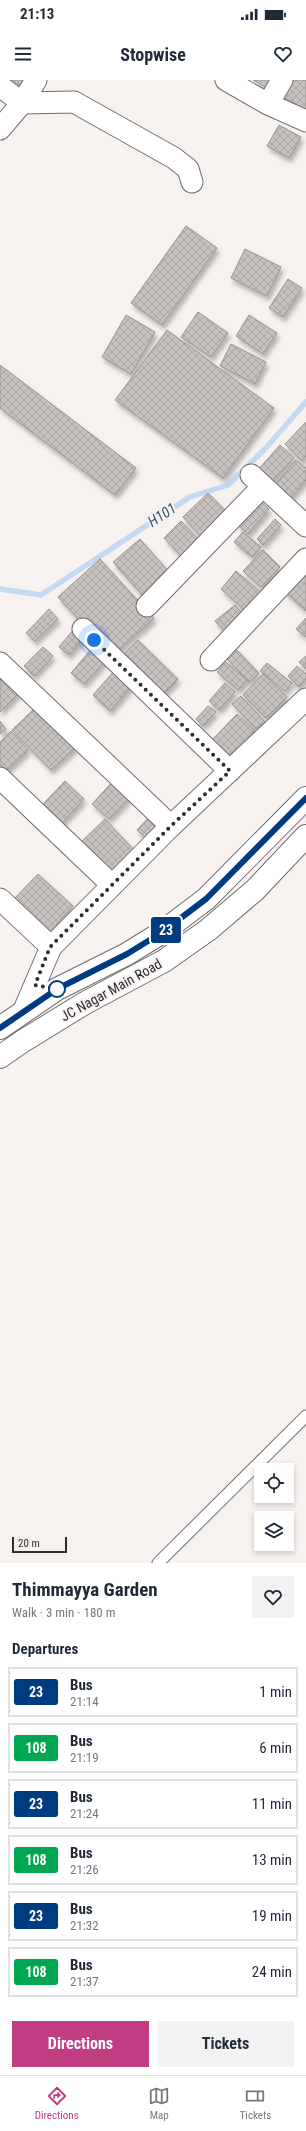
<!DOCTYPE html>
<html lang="en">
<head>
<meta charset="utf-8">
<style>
  :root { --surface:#fff; --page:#f2f2f3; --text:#1f2937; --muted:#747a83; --line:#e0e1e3; --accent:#c23e83 }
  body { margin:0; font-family:"Roboto Condensed",sans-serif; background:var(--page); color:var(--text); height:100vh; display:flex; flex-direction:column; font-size:15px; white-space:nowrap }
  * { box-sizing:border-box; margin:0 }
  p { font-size:13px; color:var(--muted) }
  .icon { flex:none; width:22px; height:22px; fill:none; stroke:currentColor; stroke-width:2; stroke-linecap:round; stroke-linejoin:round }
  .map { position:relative; height:1483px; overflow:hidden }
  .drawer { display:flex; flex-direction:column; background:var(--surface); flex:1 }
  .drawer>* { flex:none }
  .badge { padding:0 8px; border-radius:3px; font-size:14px; line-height:26px }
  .buttons { position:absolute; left:254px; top:1383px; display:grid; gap:8px }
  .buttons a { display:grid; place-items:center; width:40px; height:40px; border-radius:0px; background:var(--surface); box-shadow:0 2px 6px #0003; font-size:20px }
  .scale { position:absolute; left:12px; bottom:10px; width:55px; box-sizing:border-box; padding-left:4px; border:2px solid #2f2d2d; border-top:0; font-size:11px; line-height:14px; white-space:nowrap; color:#2f2d2d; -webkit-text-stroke:3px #f7f2f0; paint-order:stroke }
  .you { position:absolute; width:20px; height:20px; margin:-10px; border:3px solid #fff; border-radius:50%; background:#1a73e8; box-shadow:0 0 0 6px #1a73e833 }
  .map>.badge { position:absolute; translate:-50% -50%; box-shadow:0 0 0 2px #fff }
  h2 { padding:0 12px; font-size:15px; line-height:36px }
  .round { display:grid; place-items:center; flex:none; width:42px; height:42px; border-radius:0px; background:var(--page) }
  .headline { display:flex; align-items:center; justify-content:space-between; height:68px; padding:0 12px }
  h1 { font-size:19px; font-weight:700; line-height:30px }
  .action { display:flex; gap:8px; margin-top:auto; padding:8px 12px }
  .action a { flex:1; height:46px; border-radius:0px; background:var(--accent); color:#fff; font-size:16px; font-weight:700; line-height:46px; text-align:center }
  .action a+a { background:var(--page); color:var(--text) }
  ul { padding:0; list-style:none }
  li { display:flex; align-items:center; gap:12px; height:50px; margin:0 8px 6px; padding:0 4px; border:2px solid var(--line); border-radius:0px }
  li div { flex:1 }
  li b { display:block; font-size:15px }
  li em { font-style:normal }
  li .badge { min-width:44px; font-weight:700; text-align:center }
  .status { display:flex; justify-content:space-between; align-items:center; height:28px; padding:0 20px; background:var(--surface); direction:ltr }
  .status svg { height:11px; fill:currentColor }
  header { display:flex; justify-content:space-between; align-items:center; height:52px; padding:0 12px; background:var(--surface); font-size:18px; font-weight:700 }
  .dock { display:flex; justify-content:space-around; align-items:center; height:56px; border-top:1px solid var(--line); background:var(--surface); font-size:11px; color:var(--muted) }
  .dock a { display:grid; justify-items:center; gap:2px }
  .dock .selected { color:var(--accent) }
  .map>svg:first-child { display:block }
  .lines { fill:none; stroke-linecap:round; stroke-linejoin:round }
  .stream { stroke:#c3daf4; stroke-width:5.5 }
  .building { fill:url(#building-cross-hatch); stroke:#979391; filter:url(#shadow) }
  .service-casing { stroke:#736e6d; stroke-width:13 }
  .minor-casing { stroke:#736e6d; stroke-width:23 }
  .secondary-casing { stroke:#736e6d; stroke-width:24 }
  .service { stroke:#fff; stroke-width:11 }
  .minor { stroke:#fff; stroke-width:21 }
  .secondary { stroke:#fff; stroke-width:22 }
  .line-casing { stroke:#fff; stroke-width:9 }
  .line { stroke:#003b80; stroke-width:6 }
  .walk { stroke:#2f2d2d; stroke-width:4; stroke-dasharray:0 7.2 }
  .stop-dot { fill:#fff; stroke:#003b80; stroke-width:2 }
  .labels { text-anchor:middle; stroke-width:4; stroke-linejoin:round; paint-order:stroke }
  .street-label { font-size:14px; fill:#2f2d2d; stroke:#f7f2f0 }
  .water-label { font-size:15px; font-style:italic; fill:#34577c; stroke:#f7f2f0 }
</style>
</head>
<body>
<div class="status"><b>21:13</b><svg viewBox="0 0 49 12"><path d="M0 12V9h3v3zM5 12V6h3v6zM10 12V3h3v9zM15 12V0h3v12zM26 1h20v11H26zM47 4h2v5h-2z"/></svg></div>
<header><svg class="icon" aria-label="menu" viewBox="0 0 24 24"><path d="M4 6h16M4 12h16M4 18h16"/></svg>Stopwise<svg class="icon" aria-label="heart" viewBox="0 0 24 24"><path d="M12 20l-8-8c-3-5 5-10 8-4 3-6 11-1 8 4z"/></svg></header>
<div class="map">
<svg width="306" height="1483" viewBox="0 0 306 1483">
  <defs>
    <pattern id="building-cross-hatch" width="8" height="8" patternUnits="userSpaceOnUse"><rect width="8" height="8" fill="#c6c1bf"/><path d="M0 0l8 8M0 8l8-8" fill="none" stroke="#aaa6a4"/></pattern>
    <filter id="shadow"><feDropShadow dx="2.5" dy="4.5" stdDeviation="2" flood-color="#0004"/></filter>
  </defs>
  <rect width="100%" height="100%" fill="#f7f2f0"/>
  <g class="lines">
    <polyline class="stream" points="0,509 41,515 190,417 228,405 265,369 306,322"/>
  </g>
  <g class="building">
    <polygon points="8,0 27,0 24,7"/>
    <polygon points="253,0 273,0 269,9"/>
    <polygon points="290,0 306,0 306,30 281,16"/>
    <polygon points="279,45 301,57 289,78 267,66"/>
    <polygon points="186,146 217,168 162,245 131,223"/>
    <polygon points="245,169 281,187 267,216 231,198"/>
    <polygon points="288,199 302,208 283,237 269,228"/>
    <polygon points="198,232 228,253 211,277 181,257"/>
    <polygon points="126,235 155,252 131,294 102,277"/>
    <polygon points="249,235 277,253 263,274 236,256"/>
    <polygon points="167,250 274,328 223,398 115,320"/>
    <polygon points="231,264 266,282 255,304 220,286"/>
    <polygon points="0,285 136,388 115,415 0,328"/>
    <polygon points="306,342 306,376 302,381 285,364"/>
    <polygon points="280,365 294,378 271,403 257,391"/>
    <polygon points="296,380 306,388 306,400 290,418 275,405"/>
    <polygon points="208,413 228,433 202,458 183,437"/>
    <polygon points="259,420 269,429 248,454 237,444"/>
    <polygon points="275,439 281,445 263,465 257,459"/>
    <polygon points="181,441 199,460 182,477 164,458"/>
    <polygon points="243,452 261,467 252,477 234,462"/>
    <polygon points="140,459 171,494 144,517 113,482"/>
    <polygon points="263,470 280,487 261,507 243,491"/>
    <polygon points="100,479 154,538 112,576 58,517"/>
    <polygon points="306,490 306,531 284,511"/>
    <polygon points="236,491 264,515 248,533 221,509"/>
    <polygon points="235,525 246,539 227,554 215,541"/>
    <polygon points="49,529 58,539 35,561 26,553"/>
    <polygon points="306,538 306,557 296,549"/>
    <polygon points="74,549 84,557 69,575 59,567"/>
    <polygon points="138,560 178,599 162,615 121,577"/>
    <polygon points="43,567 53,576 34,596 24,586"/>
    <polygon points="93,567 107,579 84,604 71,593"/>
    <polygon points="236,569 259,593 249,602 226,578"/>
    <polygon points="306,576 306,589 299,582"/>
    <polygon points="226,582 247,600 238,610 217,592"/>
    <polygon points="267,583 292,603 285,611 260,591"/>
    <polygon points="297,586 306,594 306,599 299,607 288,596"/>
    <polygon points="115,590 132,605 110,631 93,615"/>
    <polygon points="0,594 19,613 0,632"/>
    <polygon points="263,594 287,617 266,638 243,615"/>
    <polygon points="225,603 235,612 219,630 209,621"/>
    <polygon points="241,616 265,642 256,649 232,624"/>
    <polygon points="208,626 216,632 203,646 196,639"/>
    <polygon points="36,627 76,667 51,690 12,650"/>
    <polygon points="237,634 255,651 229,679 210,662"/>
    <polygon points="0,641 6,649 0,654"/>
    <polygon points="11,651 28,670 6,691 0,685 0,662"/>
    <polygon points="114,700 131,716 109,739 92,724"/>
    <polygon points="65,701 84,719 61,744 41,726"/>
    <polygon points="149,737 160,746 147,759 137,750"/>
    <polygon points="105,739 137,773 112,797 80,763"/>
    <polygon points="38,794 73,826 49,853 13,820"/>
  </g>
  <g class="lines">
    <g class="service-casing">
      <polyline id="service" points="158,1483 306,1336"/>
    </g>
    <g class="minor-casing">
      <g id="minor">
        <polyline points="226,0 268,24 306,41"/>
        <polyline points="0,6 22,23 74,22 174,78 188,89 192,102"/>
        <polyline points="268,24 282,0"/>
        <polyline points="0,49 22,23 36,0"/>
        <polyline points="251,395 306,446"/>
        <polyline points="147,526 263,406"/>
        <polyline points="83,549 230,691"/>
        <polyline points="211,580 306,479"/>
        <polyline points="0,583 171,746"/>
        <polyline points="0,698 112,805"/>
        <polyline points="0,819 51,867"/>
        <polyline points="24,930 51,867 171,746 306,619"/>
      </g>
    </g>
    <g class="secondary-casing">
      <g id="secondary">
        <polyline points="0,948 57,909 127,874 161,853 206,819 306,718"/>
        <polyline points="0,977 23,961 85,923 164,881 208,850 255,810 306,756"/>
      </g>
    </g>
    <use href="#service" class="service"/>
    <use href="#minor" class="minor"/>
    <use href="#secondary" class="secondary"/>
  </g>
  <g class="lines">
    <g class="line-casing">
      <polyline id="line" points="0,948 57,909 127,874 161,853 206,819 306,718"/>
    </g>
    <use href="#line" class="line"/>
    <polyline class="walk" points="57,909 35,905 50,867 171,746 230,691 94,560"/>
  </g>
  <circle class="stop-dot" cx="57" cy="909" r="8"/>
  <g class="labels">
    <g class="street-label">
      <text transform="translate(111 910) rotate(-29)" y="5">JC Nagar Main Road</text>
    </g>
    <g class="water-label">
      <text transform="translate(162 435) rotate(-33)" y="5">H101</text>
    </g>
  </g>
</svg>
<div class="buttons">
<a><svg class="icon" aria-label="locate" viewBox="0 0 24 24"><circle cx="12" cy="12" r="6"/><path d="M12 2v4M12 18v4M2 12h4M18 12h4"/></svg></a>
<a><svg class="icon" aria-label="layers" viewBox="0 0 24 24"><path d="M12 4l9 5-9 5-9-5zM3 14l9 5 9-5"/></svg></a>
</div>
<div class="scale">20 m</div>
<div class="you" style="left:94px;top:560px"></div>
<b class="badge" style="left:166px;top:850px;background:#003b80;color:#fff">23</b>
</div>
<section class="drawer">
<div class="headline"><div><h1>Thimmayya Garden</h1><p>Walk · 3 min · 180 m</p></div><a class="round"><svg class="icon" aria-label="heart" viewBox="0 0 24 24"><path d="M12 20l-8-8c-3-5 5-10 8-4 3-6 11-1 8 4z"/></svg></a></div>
<h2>Departures</h2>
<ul>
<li><span class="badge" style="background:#003b80;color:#fff">23</span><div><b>Bus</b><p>21:14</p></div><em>1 min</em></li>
<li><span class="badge" style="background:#00a651;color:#fff">108</span><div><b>Bus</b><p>21:19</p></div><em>6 min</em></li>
<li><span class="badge" style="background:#003b80;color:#fff">23</span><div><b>Bus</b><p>21:24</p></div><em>11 min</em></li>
<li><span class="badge" style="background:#00a651;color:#fff">108</span><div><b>Bus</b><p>21:26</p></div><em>13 min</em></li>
<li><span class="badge" style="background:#003b80;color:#fff">23</span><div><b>Bus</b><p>21:32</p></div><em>19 min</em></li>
<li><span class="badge" style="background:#00a651;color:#fff">108</span><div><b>Bus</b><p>21:37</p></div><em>24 min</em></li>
</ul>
<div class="action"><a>Directions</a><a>Tickets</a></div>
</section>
<nav class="dock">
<a class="selected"><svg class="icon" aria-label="directions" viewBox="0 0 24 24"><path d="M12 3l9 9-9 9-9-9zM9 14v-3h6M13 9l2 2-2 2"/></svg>Directions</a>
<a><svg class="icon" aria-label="map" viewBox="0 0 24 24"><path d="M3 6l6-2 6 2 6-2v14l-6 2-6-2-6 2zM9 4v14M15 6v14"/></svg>Map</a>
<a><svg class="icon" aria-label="tickets" viewBox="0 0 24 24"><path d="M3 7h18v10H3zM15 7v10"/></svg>Tickets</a>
</nav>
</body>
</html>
